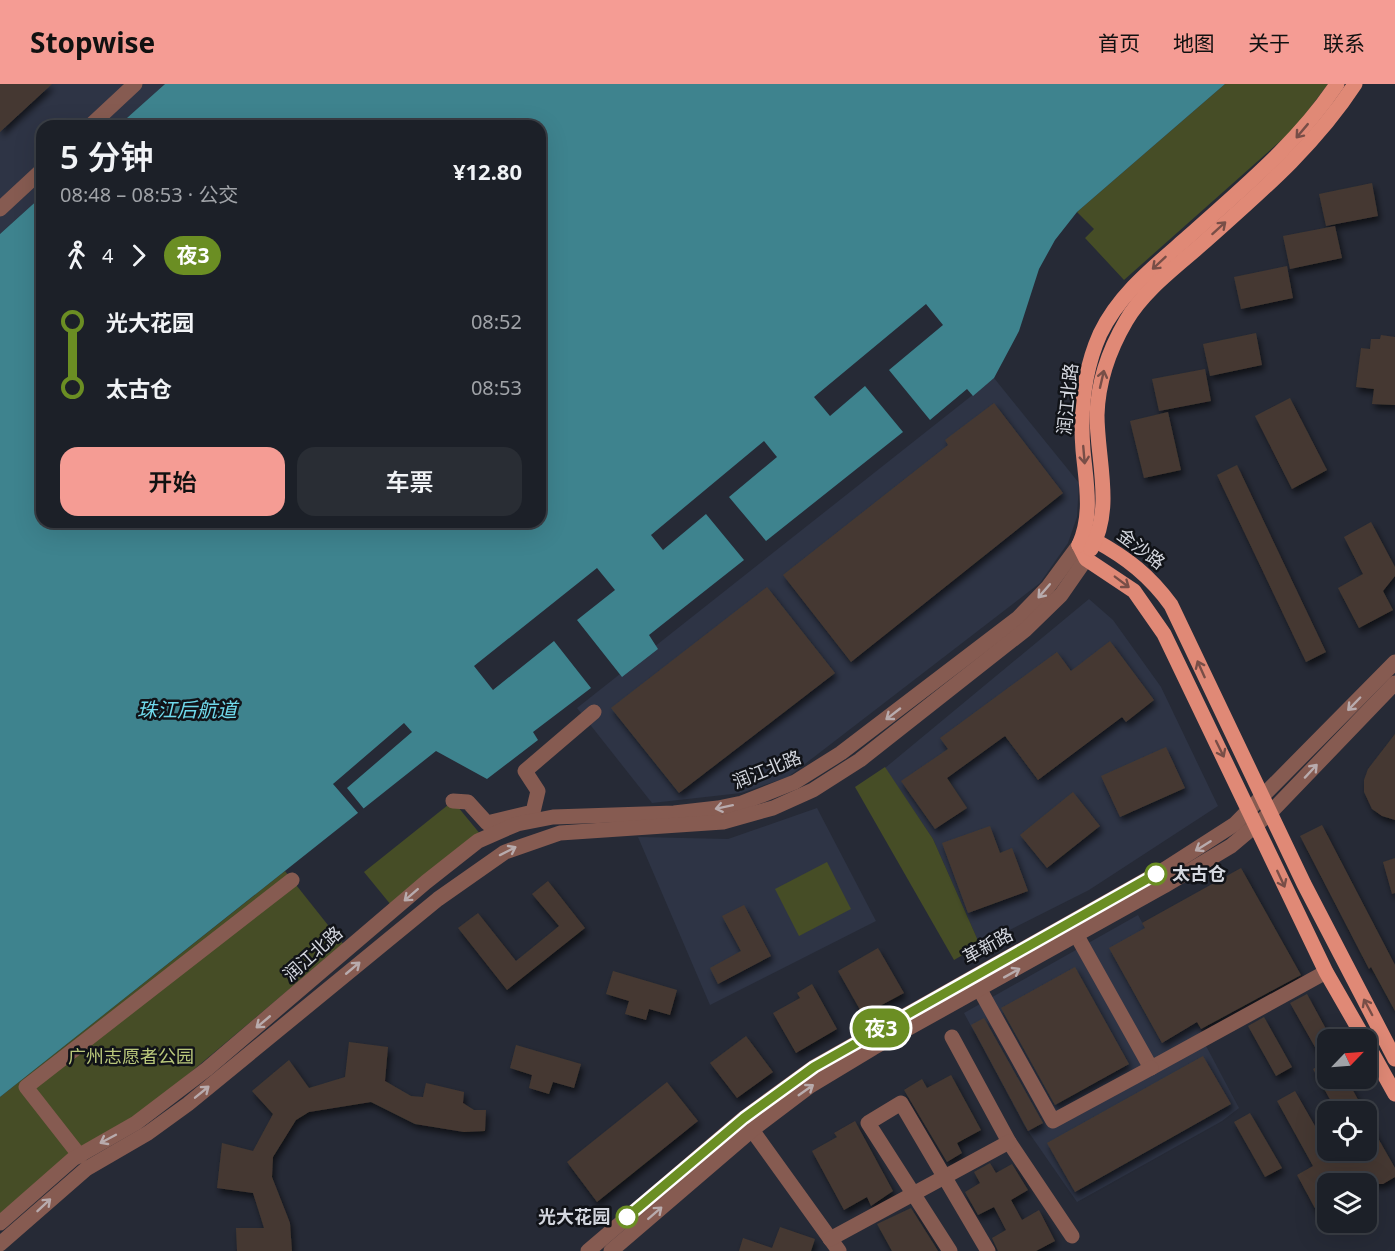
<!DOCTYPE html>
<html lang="zh">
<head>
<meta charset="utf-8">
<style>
  :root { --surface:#1c2028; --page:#292d34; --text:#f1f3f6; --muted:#a0a3a8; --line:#3a3e45; --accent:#f59c94 }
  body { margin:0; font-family:"Noto Sans","Noto Sans SC",sans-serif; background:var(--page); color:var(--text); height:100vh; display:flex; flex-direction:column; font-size:22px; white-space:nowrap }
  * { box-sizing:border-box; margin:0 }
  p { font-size:20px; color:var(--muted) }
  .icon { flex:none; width:33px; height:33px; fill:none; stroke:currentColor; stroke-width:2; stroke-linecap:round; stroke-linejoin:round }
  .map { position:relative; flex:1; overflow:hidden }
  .sheet { position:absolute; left:36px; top:36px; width:510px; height:408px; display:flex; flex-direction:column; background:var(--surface); border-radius:18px; box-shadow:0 6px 24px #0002,0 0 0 2px var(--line) }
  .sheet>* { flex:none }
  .badge { padding:0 12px; border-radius:20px; font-size:21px; line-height:39px }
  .needle { width:39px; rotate:65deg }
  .controls { position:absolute; left:1317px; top:945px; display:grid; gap:12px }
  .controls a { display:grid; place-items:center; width:60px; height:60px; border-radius:12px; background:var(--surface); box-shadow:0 6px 24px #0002,0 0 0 2px var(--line); font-size:30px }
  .map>.badge { position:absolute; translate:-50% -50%; box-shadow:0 0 0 3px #fff }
  .legs { display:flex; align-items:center; gap:9px; height:66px; padding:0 24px; font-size:20px }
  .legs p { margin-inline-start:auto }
  .headline { display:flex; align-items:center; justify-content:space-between; height:102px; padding:0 24px }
  h1 { font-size:33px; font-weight:600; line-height:45px }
  .action { display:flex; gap:12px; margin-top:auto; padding:12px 24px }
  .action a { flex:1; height:69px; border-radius:18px; background:var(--accent); color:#111; font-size:24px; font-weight:600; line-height:69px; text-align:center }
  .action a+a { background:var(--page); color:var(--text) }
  ul { padding:0 24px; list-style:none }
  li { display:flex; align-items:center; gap:21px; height:66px; font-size:22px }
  li i { display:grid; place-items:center; width:9px; height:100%; margin:0 8px; background:currentColor }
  li i::after { content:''; width:15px; height:15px; margin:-8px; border:4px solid; border-radius:50%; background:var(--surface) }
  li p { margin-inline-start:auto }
  li:first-child i { background:linear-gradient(#0000 50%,currentColor 0) }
  li:last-child i { background:linear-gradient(currentColor 50%,#0000 0) }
  header { display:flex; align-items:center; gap:36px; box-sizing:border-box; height:84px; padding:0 30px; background:var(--accent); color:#111 }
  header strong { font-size:28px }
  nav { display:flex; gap:33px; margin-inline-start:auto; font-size:21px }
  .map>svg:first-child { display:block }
  .built { fill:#2e3445 }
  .green { fill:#464d26 }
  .water { fill:#3e838e }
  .pier { fill:#262a36 }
  .building { fill:#453931; filter:url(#shadow) }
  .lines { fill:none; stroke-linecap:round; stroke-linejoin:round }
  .minor { stroke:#865b51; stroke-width:15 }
  .major { stroke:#e08976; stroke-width:15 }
  .oneway { stroke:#784e47 }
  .oneway2 { stroke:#b8abad }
  .line-1-casing { stroke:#fff; stroke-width:14 }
  .line-1 { stroke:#6b8e23; stroke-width:9 }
  .stop-1-dot { fill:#fff; stroke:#6b8e23; stroke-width:3 }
  .labels { text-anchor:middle; stroke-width:5; stroke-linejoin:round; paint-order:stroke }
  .street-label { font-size:18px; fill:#d3d6de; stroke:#111318 }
  .stop-label { font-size:18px; font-weight:bold; fill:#d3d6de; stroke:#111318; text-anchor:start }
  .park-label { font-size:18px; fill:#bac87b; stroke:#111318 }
  .water-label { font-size:20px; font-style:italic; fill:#70daec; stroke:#111318 }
</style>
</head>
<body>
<header>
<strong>Stopwise</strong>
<nav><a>首页</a><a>地图</a><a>关于</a><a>联系</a></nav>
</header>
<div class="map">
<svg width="1395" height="1167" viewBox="0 0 1395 1167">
  <defs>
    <filter id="shadow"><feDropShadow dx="2.5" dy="4.5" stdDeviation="3" flood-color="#0009"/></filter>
  </defs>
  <rect width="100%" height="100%" fill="#262a36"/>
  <g class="built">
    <polygon points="0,0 165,0 118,42 42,42 42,112 0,150"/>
    <polygon points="994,294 1079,399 1077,433 1068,459 1040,499 788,693 741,709 652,719 577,624"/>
    <polygon points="1089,515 1113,536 1161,603 1218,722 1089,806 980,861 933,755 885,684"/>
    <polygon points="817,724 876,837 710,921 638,753 728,755"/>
    <polygon points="1138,831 1205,953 1205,960 1239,1024 1222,1037 1077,1118 1025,1043 964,929"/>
  </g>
  <g class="green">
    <polygon points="1225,0 1328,0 1295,44 1124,196 1085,154 1094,145 1077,128"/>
    <polygon points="885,683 933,755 980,861 954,876 855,703"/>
    <polygon points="453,717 481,751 391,821 364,788"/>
    <polygon points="827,778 851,825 799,852 775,805"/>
    <polygon points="285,787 343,860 154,1019 0,1132 0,1013"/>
  </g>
  <polygon class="water" points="165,0 1225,0 1077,128 1055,156 1039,185 1019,247 994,294 973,312 967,305 930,336 889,286 943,241 926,220 814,313 830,332 865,302 903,348 766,457 729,413 777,373 764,357 651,451 663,466 706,430 744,476 649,551 658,565 622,593 577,536 615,506 597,484 474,582 493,606 554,557 591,604 533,648 538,656 487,695 436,667 0,1013 0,150 42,112 42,438 540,438 540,42 118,42"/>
  <polygon class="pier" points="404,639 412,648 347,704 364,725 359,730 333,700"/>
  <g class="building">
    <polygon points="0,0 52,0 0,48"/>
    <polygon points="1372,99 1378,132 1326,142 1319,110"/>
    <polygon points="1335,142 1342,174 1290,185 1283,152"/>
    <polygon points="1287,182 1293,214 1241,225 1234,193"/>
    <polygon points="1256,249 1262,281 1210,292 1203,260"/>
    <polygon points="1381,251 1395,253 1395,321 1372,320 1374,305 1356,303 1361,264 1370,265 1371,255 1380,255"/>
    <polygon points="1205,285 1211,317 1159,327 1152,295"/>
    <polygon points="1290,314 1327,386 1292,405 1255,332"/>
    <polygon points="994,319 1063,409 851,578 783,491 948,361 945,356"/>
    <polygon points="1168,328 1181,386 1144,394 1130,337"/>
    <polygon points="1237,381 1326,568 1306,578 1217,391"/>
    <polygon points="1371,438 1395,483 1395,492 1383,507 1393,526 1359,544 1338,504 1363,490 1344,453"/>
    <polygon points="767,503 835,589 679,709 611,624"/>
    <polygon points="1110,557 1154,616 1126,638 1122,633 1038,696 1005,652 947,694 967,724 935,745 901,697 948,665 940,654 1057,568 1071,587"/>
    <polygon points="1395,650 1395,736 1382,732 1372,725 1364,708 1364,696 1368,685"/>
    <polygon points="1166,663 1185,704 1120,733 1101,692"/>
    <polygon points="1073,708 1100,742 1047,784 1020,751"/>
    <polygon points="1322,741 1395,881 1395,927 1371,883 1369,885 1300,752"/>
    <polygon points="990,742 1000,769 1012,764 1028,807 968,829 942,759"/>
    <polygon points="1395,774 1395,809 1392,810 1383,778"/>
    <polygon points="1241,784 1301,891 1201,945 1197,938 1162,959 1109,864 1145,844 1142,839"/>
    <polygon points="548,797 585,844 507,906 458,844 478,829 516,877 559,842 532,810"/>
    <polygon points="744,821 771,872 718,900 710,884 741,867 722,832"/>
    <polygon points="878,864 904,909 863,931 838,887"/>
    <polygon points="1075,883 1129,980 1055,1021 1001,924"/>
    <polygon points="613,887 677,906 670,931 649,925 646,936 625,930 629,917 606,910"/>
    <polygon points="812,900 837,945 796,969 773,929 800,914 797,909"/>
    <polygon points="1307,910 1332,956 1328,956 1328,994 1346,994 1365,1028 1337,1028 1313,985 1324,979 1290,919"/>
    <polygon points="1264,933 1292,983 1276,992 1248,942"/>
    <polygon points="984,934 1043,1039 1028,1047 971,941"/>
    <polygon points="746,952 773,988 737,1014 710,979"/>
    <polygon points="349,958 388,963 385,997 411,1012 423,1013 426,999 464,1008 463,1019 474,1026 486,1026 485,1047 464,1048 415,1040 371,1018 309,1028 296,1036 273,1073 272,1093 290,1139 292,1167 237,1167 236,1144 264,1144 253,1109 217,1104 222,1059 253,1067 273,1030 252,1007 289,976 309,1004 345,993"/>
    <polygon points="516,961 581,980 574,1004 553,998 549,1010 529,1004 532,991 510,984"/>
    <polygon points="1203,972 1231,1020 1075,1108 1047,1059"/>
    <polygon points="951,991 981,1046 957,1059 962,1069 947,1078 904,1006 922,995 927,1004"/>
    <polygon points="667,998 698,1037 597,1118 567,1078"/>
    <polygon points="1295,1007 1331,1070 1338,1066 1366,1066 1366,1033 1395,1084 1395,1093 1383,1100 1319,1100 1328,1114 1328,1125 1318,1130 1297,1091 1313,1082 1277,1017"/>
    <polygon points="1250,1029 1282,1084 1265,1093 1234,1038"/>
    <polygon points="855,1037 893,1107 871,1122 867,1113 844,1126 812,1067 837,1053 834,1049"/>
    <polygon points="990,1079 996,1089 1012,1080 1028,1106 1011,1116 1022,1136 1039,1126 1055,1157 1036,1167 998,1167 992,1154 1006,1146 994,1123 978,1131 965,1108 980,1099 974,1088"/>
    <polygon points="911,1124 935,1162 938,1167 892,1167 877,1140"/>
    <polygon points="780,1143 815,1155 811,1167 739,1167 743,1154 772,1164"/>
  </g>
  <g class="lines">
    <g class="minor">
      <polyline points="90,42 135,0"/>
      <polyline points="0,125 42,86"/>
      <polyline points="453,717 468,718 487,739 533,728 538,707 525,687 594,628"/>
      <polyline points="1077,852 1151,984 1326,888"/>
      <polyline points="980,906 1053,1037 1151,984"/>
      <polyline points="952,953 1009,1058 1072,1152"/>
      <polyline points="747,1039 839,1167"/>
      <polyline points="80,1072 26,1003 292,796"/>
      <polyline points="0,1139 73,1075 136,1039 207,985 426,798 478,757 517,740 553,733 674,729 718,724 742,719 795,698 841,669 1018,534 1048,503 1079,461"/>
      <polyline points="830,1155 1009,1058"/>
      <polyline points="0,1160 86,1085 148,1049 188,1020 438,815 505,768 560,749 723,738 773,724 813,706 860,676 1025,546 1061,511 1086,475"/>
      <polyline points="588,1167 744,1034 814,983 1165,785 1235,740 1395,578"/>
      <polyline points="611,1167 752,1046 810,1002 873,964 1164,802 1231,762 1270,729 1395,599"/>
      <polyline points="950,1167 868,1039 901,1019 988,1167"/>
    </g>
    <g class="major">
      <path d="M1079,461L1096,457C1127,474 1150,492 1171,521L1304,800L1395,975"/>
      <polyline points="1079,461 1086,475 1134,507 1164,550 1326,888 1365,956"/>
      <path d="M1079,461C1093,430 1086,399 1083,366C1080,328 1084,286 1100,250C1119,210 1155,182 1188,153C1241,105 1297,60 1337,0"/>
      <path d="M1091,465C1114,424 1097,376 1097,331C1098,298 1109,266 1126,237C1143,207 1176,183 1202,160C1258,110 1314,63 1355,0"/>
      <polyline points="1366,958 1395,1010"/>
    </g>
  </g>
  <defs><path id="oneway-shaft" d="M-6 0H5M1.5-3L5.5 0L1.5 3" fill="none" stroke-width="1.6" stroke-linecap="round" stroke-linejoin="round" transform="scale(1.5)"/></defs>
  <g class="oneway">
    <use href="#oneway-shaft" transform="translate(1302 47) rotate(130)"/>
    <use href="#oneway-shaft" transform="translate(1219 144) rotate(-42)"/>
    <use href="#oneway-shaft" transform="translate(1159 179) rotate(137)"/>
    <use href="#oneway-shaft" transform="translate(1102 295) rotate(-77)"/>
    <use href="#oneway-shaft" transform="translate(1084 371) rotate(85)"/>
    <use href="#oneway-shaft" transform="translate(1122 498) rotate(37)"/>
    <use href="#oneway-shaft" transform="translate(1201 585) rotate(-114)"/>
    <use href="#oneway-shaft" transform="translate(1220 665) rotate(64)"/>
    <use href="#oneway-shaft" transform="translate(1281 795) rotate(65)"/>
    <use href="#oneway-shaft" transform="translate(1368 923) rotate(-118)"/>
  </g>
  <g class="oneway2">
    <use href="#oneway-shaft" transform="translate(1044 507) rotate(131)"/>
    <use href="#oneway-shaft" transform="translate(1354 620) rotate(134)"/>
    <use href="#oneway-shaft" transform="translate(893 630) rotate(142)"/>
    <use href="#oneway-shaft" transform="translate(1311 687) rotate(-47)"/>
    <use href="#oneway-shaft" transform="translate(724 723) rotate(168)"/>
    <use href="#oneway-shaft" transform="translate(1203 762) rotate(148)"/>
    <use href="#oneway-shaft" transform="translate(508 767) rotate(-27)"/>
    <use href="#oneway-shaft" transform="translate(411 811) rotate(139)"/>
    <use href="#oneway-shaft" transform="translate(353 884) rotate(-40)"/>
    <use href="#oneway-shaft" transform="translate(1012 889) rotate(-29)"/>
    <use href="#oneway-shaft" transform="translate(263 938) rotate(140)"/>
    <use href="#oneway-shaft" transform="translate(806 1006) rotate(-35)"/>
    <use href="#oneway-shaft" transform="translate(202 1008) rotate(-39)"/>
    <use href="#oneway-shaft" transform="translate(108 1055) rotate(152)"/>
    <use href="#oneway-shaft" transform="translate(44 1121) rotate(-43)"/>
    <use href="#oneway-shaft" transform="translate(655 1129) rotate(-41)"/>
  </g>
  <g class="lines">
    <g class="line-1-casing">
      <polyline id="line-1" points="627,1133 744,1034 814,983 1156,790"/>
    </g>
    <use href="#line-1" class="line-1"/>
  </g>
  <g class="stop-1-dot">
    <circle cx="1156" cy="790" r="10"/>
    <circle cx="627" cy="1133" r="10"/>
  </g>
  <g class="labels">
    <g class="street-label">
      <text transform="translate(1068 315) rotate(-84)" y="6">润江北路</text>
      <text transform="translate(1141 465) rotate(37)" y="6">金沙路</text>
      <text transform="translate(767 686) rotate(-22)" y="6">润江北路</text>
      <text transform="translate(988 862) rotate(-29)" y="6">革新路</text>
      <text transform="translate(313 870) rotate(-42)" y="6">润江北路</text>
    </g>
    <g class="stop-label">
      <text x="1172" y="796">太古仓</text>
      <text x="610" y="1139" text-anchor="end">光大花园</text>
    </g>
    <g class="park-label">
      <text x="131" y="979">广州志愿者公园</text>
    </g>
    <g class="water-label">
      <text x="187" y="633">珠江后航道</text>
    </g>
  </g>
</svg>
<div class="controls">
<a><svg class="needle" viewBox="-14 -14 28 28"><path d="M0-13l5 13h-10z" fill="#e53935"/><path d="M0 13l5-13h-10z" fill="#a0a3a8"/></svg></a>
<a><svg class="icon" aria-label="locate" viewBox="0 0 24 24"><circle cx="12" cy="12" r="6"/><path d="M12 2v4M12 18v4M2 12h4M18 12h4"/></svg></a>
<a><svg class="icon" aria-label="layers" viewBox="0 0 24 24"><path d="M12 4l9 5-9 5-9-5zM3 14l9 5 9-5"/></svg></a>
</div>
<b class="badge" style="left:881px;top:944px;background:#6b8e23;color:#fff">夜3</b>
<section class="sheet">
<div class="headline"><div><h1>5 分钟</h1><p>08:48 – 08:53 · 公交</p></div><b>¥12.80</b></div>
<div class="legs"><svg class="icon" aria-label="walk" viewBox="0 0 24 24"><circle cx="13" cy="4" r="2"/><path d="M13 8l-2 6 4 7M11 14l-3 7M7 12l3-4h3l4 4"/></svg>4<svg class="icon" aria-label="forward" viewBox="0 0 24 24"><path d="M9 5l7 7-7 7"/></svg><b class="badge" style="background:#6b8e23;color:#fff">夜3</b></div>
<ul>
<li><i style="color:#6b8e23"></i><b>光大花园</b><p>08:52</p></li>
<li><i style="color:#6b8e23"></i><b>太古仓</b><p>08:53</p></li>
</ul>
<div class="action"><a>开始</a><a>车票</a></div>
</section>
</div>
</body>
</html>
